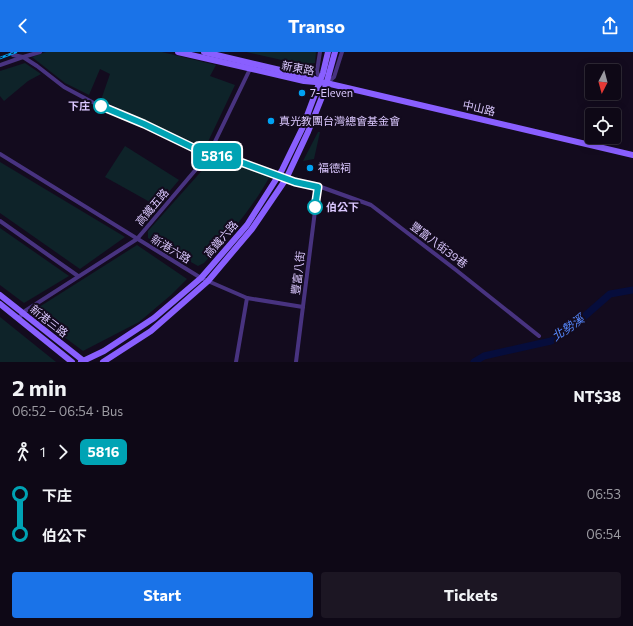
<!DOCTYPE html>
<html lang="en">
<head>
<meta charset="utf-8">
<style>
  :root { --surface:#0e0816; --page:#1c1623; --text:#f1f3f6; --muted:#9b9aa1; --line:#2e2935; --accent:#1a73e8 }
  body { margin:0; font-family:Commissioner,"Noto Sans TC",sans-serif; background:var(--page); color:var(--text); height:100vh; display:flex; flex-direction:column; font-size:15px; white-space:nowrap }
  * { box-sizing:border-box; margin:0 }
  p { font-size:13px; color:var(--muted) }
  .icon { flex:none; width:22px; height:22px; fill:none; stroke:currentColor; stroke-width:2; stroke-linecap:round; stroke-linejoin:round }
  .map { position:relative; height:310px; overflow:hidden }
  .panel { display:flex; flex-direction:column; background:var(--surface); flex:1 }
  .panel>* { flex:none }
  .badge { padding:0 8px; border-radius:6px; font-size:14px; line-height:26px }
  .needle { width:26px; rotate:186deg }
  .buttons { position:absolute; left:585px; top:12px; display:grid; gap:8px }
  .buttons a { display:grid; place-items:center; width:36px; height:36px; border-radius:4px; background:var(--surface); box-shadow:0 2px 10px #0003,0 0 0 1px var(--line); font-size:20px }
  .map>.badge { position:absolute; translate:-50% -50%; box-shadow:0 0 0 2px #fff }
  .legs { display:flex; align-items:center; gap:6px; height:44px; padding:0 12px; font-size:13px }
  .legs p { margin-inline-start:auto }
  .head { display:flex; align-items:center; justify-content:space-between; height:68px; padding:0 12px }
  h1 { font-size:22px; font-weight:700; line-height:30px }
  .button { display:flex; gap:8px; margin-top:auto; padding:8px 12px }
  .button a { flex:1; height:46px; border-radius:4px; background:var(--accent); color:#fff; font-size:16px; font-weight:700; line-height:46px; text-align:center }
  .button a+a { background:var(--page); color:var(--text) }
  ul { padding:0 12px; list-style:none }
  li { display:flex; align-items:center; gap:14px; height:40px; font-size:15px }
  li i { display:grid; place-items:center; width:6px; height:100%; margin:0 5px; background:currentColor }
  li i::after { content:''; width:10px; height:10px; margin:-5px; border:3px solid; border-radius:50%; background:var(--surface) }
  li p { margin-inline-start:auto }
  li:first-child i { background:linear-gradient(#0000 50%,currentColor 0) }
  li:last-child i { background:linear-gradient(currentColor 50%,#0000 0) }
  header { display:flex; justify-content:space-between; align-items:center; height:52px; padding:0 12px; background:var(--accent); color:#fff; font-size:18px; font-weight:700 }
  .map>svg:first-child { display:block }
  .green { fill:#0e2329 }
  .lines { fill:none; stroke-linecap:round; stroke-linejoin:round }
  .river { stroke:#060d3c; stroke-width:7 }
  .street { stroke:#483380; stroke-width:4 }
  .secondary { stroke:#895fff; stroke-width:6 }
  .rail-casing { stroke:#00a2f3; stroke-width:2.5 }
  .rail { stroke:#130b1e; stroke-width:1; stroke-dasharray:3; stroke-linecap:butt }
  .line-1-casing { stroke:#fff; stroke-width:9 }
  .line-1 { stroke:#00a3b4; stroke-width:6 }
  .poi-dot { fill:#00a2f3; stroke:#130b1e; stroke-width:1.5 }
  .stop-1-dot { fill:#fff; stroke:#00a3b4; stroke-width:2 }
  .labels { text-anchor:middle; stroke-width:4; stroke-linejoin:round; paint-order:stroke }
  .street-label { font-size:11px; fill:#dbc8ff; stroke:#130b1e }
  .poi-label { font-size:11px; fill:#dbc8ff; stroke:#130b1e; text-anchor:start }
  .stop-label { font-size:11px; font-weight:bold; fill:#dbc8ff; stroke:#130b1e; text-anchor:end }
  .water-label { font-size:12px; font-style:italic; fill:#5689ff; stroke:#130b1e }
</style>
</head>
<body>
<header><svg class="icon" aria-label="back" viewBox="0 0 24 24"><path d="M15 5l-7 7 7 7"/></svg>Transo<svg class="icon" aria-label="share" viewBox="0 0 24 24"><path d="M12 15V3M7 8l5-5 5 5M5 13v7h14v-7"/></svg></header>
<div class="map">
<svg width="633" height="310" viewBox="0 0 633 310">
  <rect width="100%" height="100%" fill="#130b1e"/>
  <g class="green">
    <polygon points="46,0 162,0 216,13 210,24 235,33 205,96 101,48 110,22 100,17 89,43 65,31 32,5"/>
    <polygon points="246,0 316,0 315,11 304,13"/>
    <polygon points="25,11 41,22 28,29 4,49 0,44 0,19"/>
    <polygon points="318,80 320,80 314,107 303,109"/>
    <polygon points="125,94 179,128 157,154 105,125"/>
    <path d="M214,105L260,119L270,124C252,157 229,183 204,211L198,214L148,186V179Z"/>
    <polygon points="0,110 125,185 80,217 0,161"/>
    <polygon points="0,176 69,224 24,251 0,233"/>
    <polygon points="137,193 187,227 171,243 139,270 83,299 36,264 36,257"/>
    <polygon points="0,265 56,310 0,310"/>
  </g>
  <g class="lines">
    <polyline class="river" points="474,310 484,304 551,289 570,277 610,242 633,238"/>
    <g class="street">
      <polyline points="12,0 13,3 23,5 37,14 64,35 92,50 144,72 204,101 235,108 295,129 318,135 321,135 371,153 456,218 539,284"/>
      <polyline points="320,0 317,19 320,29"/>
      <polyline points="0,13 23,5 40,0"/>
      <polyline points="327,31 334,25 342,0"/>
      <polyline points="0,102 201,226 247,246 303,255"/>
      <polyline points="0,169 78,224"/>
      <polyline points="18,267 25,259 137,187 209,102 251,15"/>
      <polyline points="236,310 247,246"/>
      <polyline points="296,310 318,135"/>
    </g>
    <g class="secondary">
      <polyline points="178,0 304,29 326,31 633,103"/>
      <polyline points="204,0 280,18 308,24 319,29"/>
      <polyline points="0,243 85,310"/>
      <polyline points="0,252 72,310"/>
      <polyline points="81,310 104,299 154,266 201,226 247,173 282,118 302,77 323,21 328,0"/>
      <polyline points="103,310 151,279 208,229 252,177 286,127 308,80 324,40 335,0"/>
    </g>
    <g class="rail-casing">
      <polyline id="rail" points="0,6 16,0"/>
    </g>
    <use href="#rail" class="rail"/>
  </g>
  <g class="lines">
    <g class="line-1-casing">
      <polyline id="line-1" points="101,54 144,72 204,101 235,108 295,130 318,135 315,155"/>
    </g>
    <use href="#line-1" class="line-1"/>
  </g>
  <g class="poi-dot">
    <circle cx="302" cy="41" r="4"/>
    <circle cx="271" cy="69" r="4"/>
    <circle cx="310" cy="116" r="4"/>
  </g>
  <g class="stop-1-dot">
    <circle cx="101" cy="54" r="7"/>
    <circle cx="315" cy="155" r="7"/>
  </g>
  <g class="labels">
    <g class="street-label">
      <text transform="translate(298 16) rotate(10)" y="4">新東路</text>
      <text transform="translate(479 56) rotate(13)" y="4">中山路</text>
      <text transform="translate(152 155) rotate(-50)" y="4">高鐵五路</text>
      <text transform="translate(221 187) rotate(-49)" y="4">高鐵六路</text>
      <text transform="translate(439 193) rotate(37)" y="4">豐富八街39巷</text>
      <text transform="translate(171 197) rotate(31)" y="4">新港六路</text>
      <text transform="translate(298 221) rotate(-83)" y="4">豐富八街</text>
      <text transform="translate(49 269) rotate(38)" y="4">新港三路</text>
    </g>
    <g class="poi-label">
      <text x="310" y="45">7-Eleven</text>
      <text x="279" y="73">真光教團台灣總會基金會</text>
      <text x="318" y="120">福德祠</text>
    </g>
    <g class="stop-label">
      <text x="90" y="58">下庄</text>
      <text x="326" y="159" text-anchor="start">伯公下</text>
    </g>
    <g class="water-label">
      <text transform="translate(568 276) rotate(-35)" y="4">北勢溪</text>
    </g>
  </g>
</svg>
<div class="buttons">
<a><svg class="needle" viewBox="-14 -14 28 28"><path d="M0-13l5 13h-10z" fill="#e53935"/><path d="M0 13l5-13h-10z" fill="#9b9aa1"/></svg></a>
<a><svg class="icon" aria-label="locate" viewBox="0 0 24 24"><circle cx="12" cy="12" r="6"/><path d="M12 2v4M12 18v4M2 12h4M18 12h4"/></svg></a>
</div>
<b class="badge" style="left:217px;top:104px;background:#00a3b4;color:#fff">5816</b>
</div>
<section class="panel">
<div class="head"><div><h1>2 min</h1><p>06:52 – 06:54 · Bus</p></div><b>NT$38</b></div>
<div class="legs"><svg class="icon" aria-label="walk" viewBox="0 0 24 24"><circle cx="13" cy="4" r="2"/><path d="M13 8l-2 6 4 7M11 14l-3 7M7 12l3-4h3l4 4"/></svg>1<svg class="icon" aria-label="forward" viewBox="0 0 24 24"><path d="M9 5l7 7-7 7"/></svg><b class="badge" style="background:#00a3b4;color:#fff">5816</b></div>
<ul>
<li><i style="color:#00a3b4"></i><b>下庄</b><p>06:53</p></li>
<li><i style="color:#00a3b4"></i><b>伯公下</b><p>06:54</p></li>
</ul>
<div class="button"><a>Start</a><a>Tickets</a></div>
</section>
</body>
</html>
